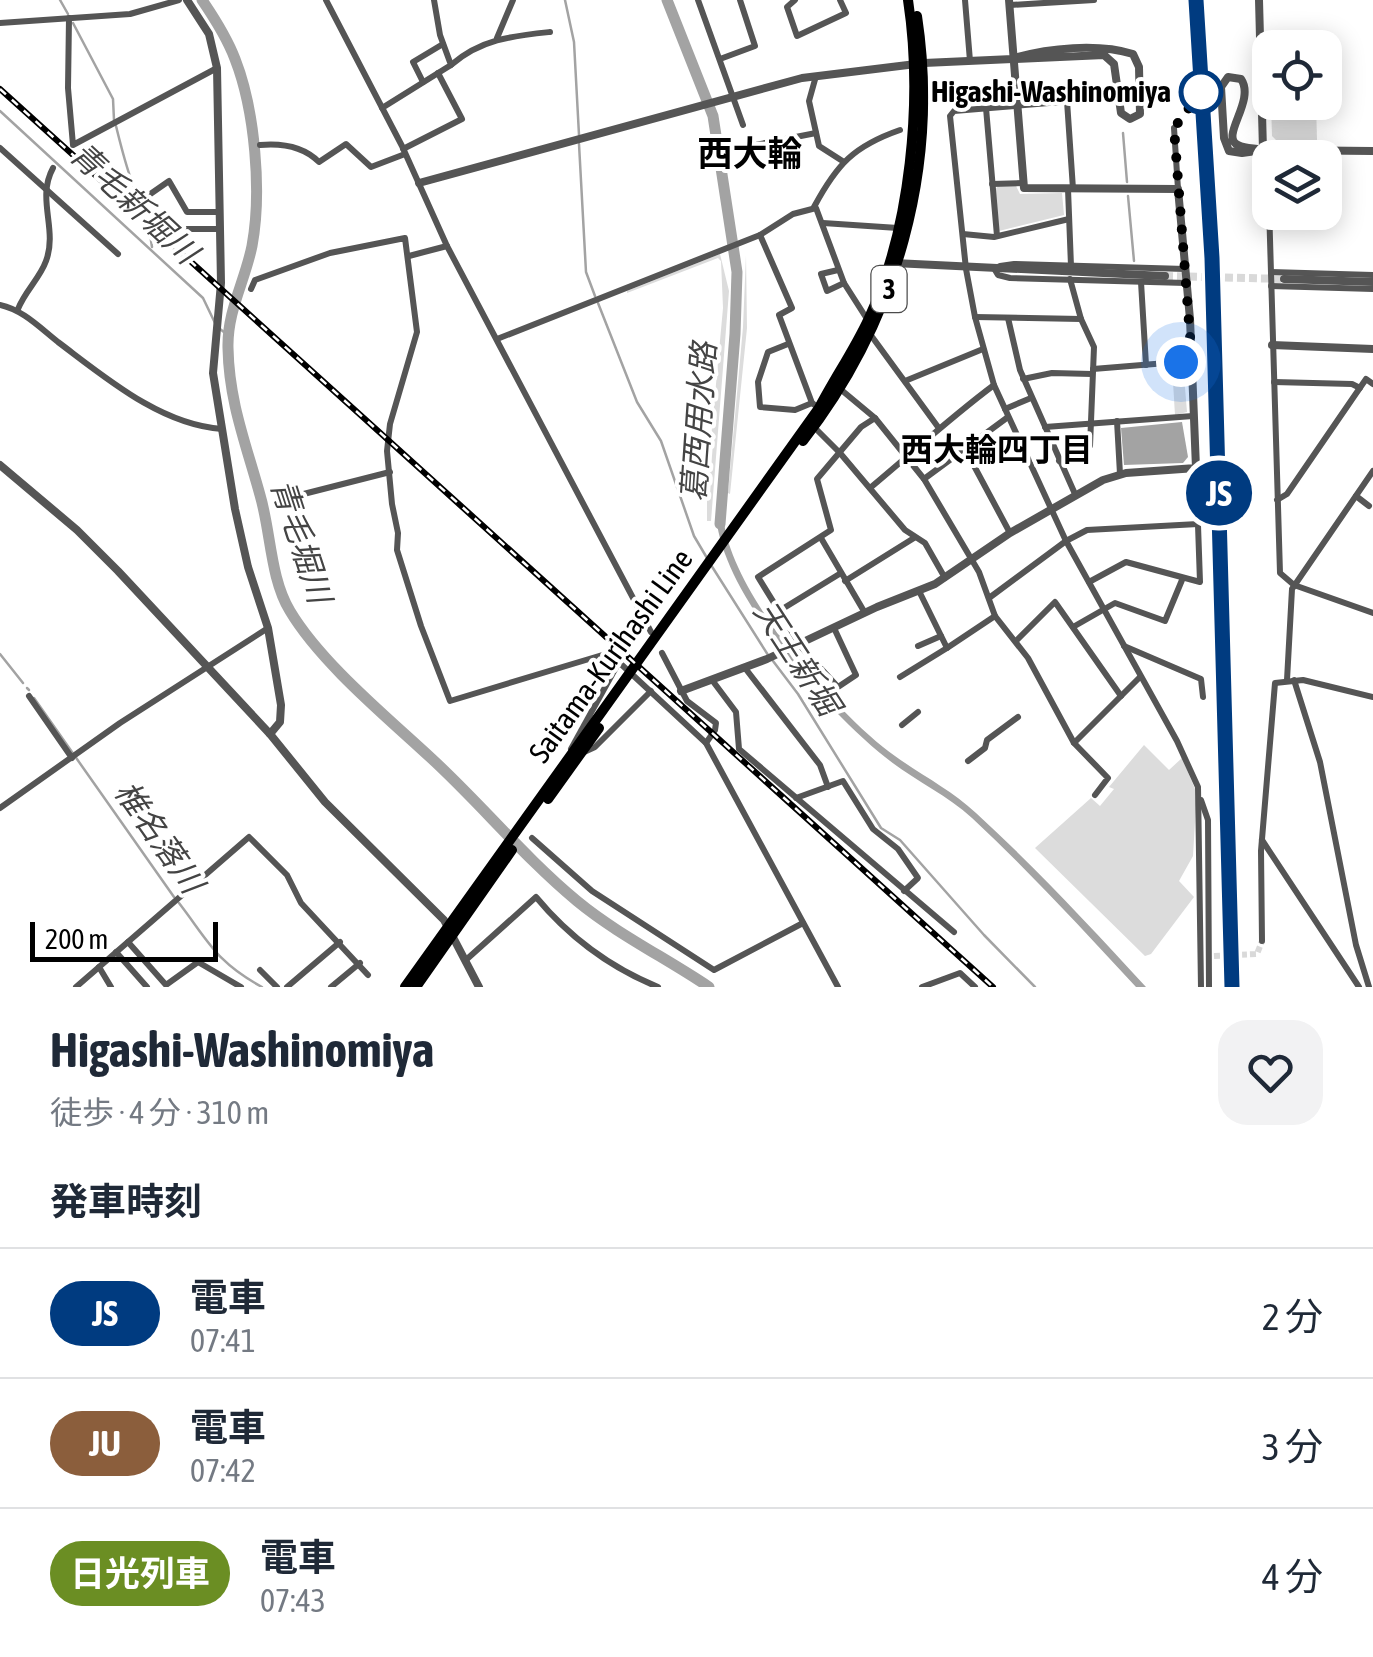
<!DOCTYPE html>
<html lang="ja">
<head>
<meta charset="utf-8">
<style>
  :root { --surface:#fff; --page:#f2f2f3; --text:#1f2937; --muted:#747a83; --line:#e0e1e3 }
  body { margin:0; font-family:"Asap Condensed","Noto Sans JP",sans-serif; background:var(--page); color:var(--text); height:100vh; display:flex; flex-direction:column; font-size:38px; white-space:nowrap }
  * { box-sizing:border-box; margin:0 }
  p { font-size:32px; color:var(--muted) }
  .icon { flex:none; width:55px; height:55px; fill:none; stroke:currentColor; stroke-width:2; stroke-linecap:round; stroke-linejoin:round }
  .map { position:relative; height:987px; overflow:hidden }
  .panel { display:flex; flex-direction:column; background:var(--surface); flex:1 }
  .panel>* { flex:none }
  .badge { padding:0 20px; border-radius:32px; font-size:35px; line-height:65px }
  .controls { position:absolute; left:1252px; top:30px; display:grid; gap:20px }
  .controls a { display:grid; place-items:center; width:90px; height:90px; border-radius:20px; background:var(--surface); box-shadow:0 5px 25px #0003; font-size:50px }
  .scale { position:absolute; left:30px; bottom:25px; width:188px; box-sizing:border-box; padding-left:10px; border:5px solid #000; border-top:0; font-size:28px; line-height:35px; white-space:nowrap; color:#000; -webkit-text-stroke:8px #fff; paint-order:stroke }
  .you { position:absolute; width:50px; height:50px; margin:-25px; border:8px solid #fff; border-radius:50%; background:#1a73e8; box-shadow:0 0 0 15px #1a73e833 }
  .map>.badge { position:absolute; translate:-50% -50%; box-shadow:0 0 0 5px #fff }
  h2 { padding:0 50px; font-size:38px; line-height:90px }
  .round { display:grid; place-items:center; flex:none; width:105px; height:105px; border-radius:30px; background:var(--page) }
  .headline { display:flex; align-items:center; justify-content:space-between; height:170px; padding:0 50px }
  h1 { font-size:48px; font-weight:700; line-height:75px }
  ul { padding:0; list-style:none }
  li { display:flex; align-items:center; gap:30px; height:130px; padding:0 50px; border-top:2px solid var(--line) }
  li div { flex:1 }
  li b { display:block; font-size:38px }
  li em { font-style:normal }
  li .badge { min-width:110px; font-weight:700; text-align:center }
  .map>svg:first-child { display:block }
  .green { fill:#dcdcdc }
  .water { fill:#a3a3a3 }
  .lines { fill:none; stroke-linecap:round; stroke-linejoin:round }
  .stream { stroke:#a3a3a3; stroke-width:2.5 }
  .river { stroke:#a3a3a3; stroke-width:11 }
  .minor-tunnel { stroke:#d9d9d9; stroke-width:6; stroke-dasharray:6 3; stroke-linecap:butt }
  .tertiary-tunnel { stroke:#d9d9d9; stroke-width:8; stroke-dasharray:8 4; stroke-linecap:butt }
  .minor { stroke:#555; stroke-width:6 }
  .tertiary { stroke:#555; stroke-width:8 }
  .primary { stroke:#000; stroke-width:10 }
  .rail-casing { stroke:#000; stroke-width:6 }
  .rail { stroke:#fff; stroke-width:2.5; stroke-dasharray:8; stroke-linecap:butt }
  .line-casing { stroke:#fff; stroke-width:22 }
  .line { stroke:#003b80; stroke-width:15 }
  .walk { stroke:#000; stroke-width:10; stroke-dasharray:0 18 }
  .stop-dot { fill:#fff; stroke:#003b80; stroke-width:5 }
  .labels { text-anchor:middle; stroke-width:8; stroke-linejoin:round; paint-order:stroke }
  .shield { fill:#fff; stroke:#4c4c4c; stroke-width:2.5 }
  .shield-label { font-size:28px; font-weight:bold; fill:#000 }
  .stop-label { font-size:30px; font-weight:bold; fill:#000; stroke:#fff; text-anchor:end }
  .street-label { font-size:30px; fill:#000; stroke:#fff }
  .water-label { font-size:32px; font-style:italic; fill:#444; stroke:#fff }
  .neighbourhood-label { font-size:32px; font-weight:bold; fill:#000; stroke:#fff }
  .quarter-label { font-size:35px; font-weight:bold; fill:#000; stroke:#fff }
</style>
</head>
<body>
<div class="map">
<svg width="1373" height="987" viewBox="0 0 1373 987">
  <rect width="100%" height="100%" fill="#fff"/>
  <g class="green">
    <polygon points="1271,103 1316,103 1317,140 1276,140 1272,136"/>
    <polygon points="998,186 1016,186 1020,194 1062,193 1064,215 999,231 995,190"/>
    <polygon points="720,254 729,291 711,521 707,521 707,482 723,308 721,261 718,258 627,293 627,291"/>
    <polygon points="746,255 747,328 730,494 728,493 743,327"/>
    <polygon points="1183,364 1187,412 1175,415 1172,365"/>
    <polygon points="1144,745 1169,770 1182,758 1195,789 1196,805 1193,856 1179,881 1194,897 1151,954 1145,956 1035,848 1091,798 1100,806 1114,789 1109,787"/>
  </g>
  <g class="water">
    <polygon points="1182,422 1188,457 1183,463 1124,465 1121,428"/>
    <path d="M716,513L723,514C727,587 827,702 883,747C913,771 948,787 976,813C1035,867 1092,928 1146,987H1136C1083,930 1029,871 972,818C946,794 913,780 885,757C825,709 719,591 716,513Z"/>
  </g>
  <g class="lines">
    <g class="stream">
      <polyline points="60,0 68,14"/>
      <polyline points="565,0 574,42 579,135"/>
      <polyline points="73,23 113,99 114,120"/>
      <polyline points="0,111 203,298 215,323"/>
      <path d="M116,126C124,158 133,197 154,223"/>
      <polyline points="1123,133 1127,182"/>
      <polyline points="579,144 586,272 595,296"/>
      <polyline points="1128,196 1134,261"/>
      <polyline points="150,234 152,247"/>
      <polyline points="598,303 637,402 661,441 694,536 707,558"/>
      <polyline points="220,329 229,336"/>
      <polyline points="711,565 768,655"/>
      <polyline points="0,654 23,683"/>
      <polyline points="773,661 798,694 881,828 900,840 984,935 1035,987"/>
      <polyline points="27,688 29,690"/>
      <polyline points="34,698 174,897"/>
      <path d="M179,903C209,942 216,962 262,987"/>
    </g>
    <g class="river">
      <path d="M202,0C215,19 227,38 235,59C255,110 262,192 252,246C245,281 227,311 228,348C229,402 246,444 260,495C271,532 270,578 290,611C321,663 387,717 431,758C481,804 524,857 577,901C617,934 666,958 709,987"/>
      <polyline points="667,0 713,116 737,272 735,334 720,524"/>
    </g>
    <polyline class="minor-tunnel" points="1214,956 1257,954 1262,941"/>
    <polyline class="tertiary-tunnel" points="1165,276 1284,279"/>
    <g class="minor">
      <polyline points="326,0 402,146 447,246 651,632"/>
      <polyline points="698,0 743,125"/>
      <polyline points="795,0 787,7 797,36 846,13 840,0"/>
      <polyline points="965,0 970,61"/>
      <polyline points="1010,5 1094,0"/>
      <polyline points="69,18 68,88 73,145 217,68"/>
      <polyline points="0,23 130,14 179,0"/>
      <polyline points="497,38 513,0"/>
      <polyline points="720,59 755,46 740,0"/>
      <path d="M451,65C481,39 512,36 550,32"/>
      <polyline points="816,76 809,101 819,146 844,162"/>
      <polyline points="423,82 413,62 443,44"/>
      <polyline points="1109,98 954,111 950,116 966,269 975,317 994,385 1066,541 1177,741 1198,787 1201,987"/>
      <polyline points="1067,101 1073,189"/>
      <polyline points="382,108 451,65 440,35 434,0"/>
      <polyline points="986,108 997,236"/>
      <polyline points="1174,128 1178,189"/>
      <path d="M260,145C282,143 303,146 319,162L346,144L371,167L405,154"/>
      <polyline points="750,146 816,133"/>
      <polyline points="0,148 118,254"/>
      <polyline points="403,149 462,119 438,73"/>
      <polyline points="1263,150 1269,206 1280,573 1294,585 1373,613"/>
      <polyline points="992,184 1023,183"/>
      <polyline points="1068,189 1071,266"/>
      <path d="M814,207C837,164 854,146 900,130"/>
      <polyline points="220,212 187,212 169,181 146,197 167,229 220,229"/>
      <polyline points="823,223 898,228"/>
      <polyline points="963,234 994,237 1069,219"/>
      <polyline points="760,235 792,308 779,315 812,403 819,408"/>
      <polyline points="409,256 447,246"/>
      <polyline points="1000,266 1014,264 1185,269"/>
      <polyline points="838,270 821,274 827,291 844,283"/>
      <polyline points="995,270 998,275 1010,278 1186,283"/>
      <polyline points="1271,272 1373,275"/>
      <polyline points="1141,282 1146,365"/>
      <polyline points="1271,286 1373,289"/>
      <polyline points="251,289 255,280 330,253 405,238 417,332 390,424 387,451 392,504 398,533 397,550 421,626 450,701 609,653 706,743 838,987"/>
      <path d="M0,305C23,310 39,327 58,342C106,378 161,425 222,429"/>
      <path d="M18,309C25,291 40,278 46,261C58,229 36,199 53,168"/>
      <polyline points="975,317 1081,319"/>
      <polyline points="1008,318 1020,370 1075,494"/>
      <polyline points="870,334 938,427"/>
      <polyline points="497,339 760,235 793,214 816,208 844,283 867,319"/>
      <polyline points="788,344 768,352 758,382 760,407 795,410 812,403"/>
      <polyline points="1093,369 1191,361"/>
      <polyline points="1023,379 1052,373 1092,374"/>
      <polyline points="905,381 983,349"/>
      <polyline points="1274,382 1352,384 1360,388"/>
      <polyline points="839,388 875,418"/>
      <polyline points="1005,409 1031,398"/>
      <polyline points="1117,421 1120,474"/>
      <polyline points="814,427 840,453 905,530 925,543 945,578"/>
      <polyline points="1045,427 1193,416"/>
      <polyline points="965,449 1010,533"/>
      <polyline points="1059,461 1090,446 1094,347 1081,319 1070,279"/>
      <polyline points="924,479 1008,417"/>
      <path d="M870,488C912,453 951,417 994,385"/>
      <polyline points="1356,496 1369,506"/>
      <polyline points="1277,500 1287,494 1366,379 1373,384"/>
      <polyline points="276,501 390,472"/>
      <polyline points="821,538 865,613"/>
      <polyline points="845,581 914,538"/>
      <polyline points="1089,582 1126,562 1200,582 1196,468"/>
      <polyline points="919,591 947,648 995,616"/>
      <polyline points="989,598 1066,541 1087,530 1198,524"/>
      <polyline points="779,611 841,573"/>
      <polyline points="1073,627 1115,603 1165,621 1182,580"/>
      <polyline points="834,628 856,675 838,687 802,648 758,577 831,530 817,479 861,427 875,418 924,479 979,572 995,616 1028,658 1074,743 1108,778 1095,795"/>
      <polyline points="1016,641 1055,602 1121,696"/>
      <polyline points="918,646 941,636"/>
      <polyline points="1124,646 1201,679 1203,697"/>
      <polyline points="662,653 687,701 716,723 715,730 706,743"/>
      <polyline points="745,668 820,765 828,787"/>
      <polyline points="900,677 947,648"/>
      <polyline points="712,680 736,712 739,749 954,932"/>
      <polyline points="1287,680 1292,589 1373,471"/>
      <polyline points="1294,680 1320,762 1356,945 1369,987"/>
      <polyline points="29,696 72,758"/>
      <polyline points="902,725 918,712"/>
      <polyline points="1074,743 1140,677"/>
      <polyline points="571,749 619,662"/>
      <polyline points="582,753 595,747 651,691"/>
      <polyline points="968,761 985,748 987,740 1018,717"/>
      <polyline points="796,798 843,781 873,829 898,849 918,878 904,891"/>
      <polyline points="1201,800 1208,820 1209,987"/>
      <polyline points="0,808 120,723 268,628"/>
      <polyline points="532,838 592,891 714,970 803,923"/>
      <polyline points="1262,840 1359,987"/>
      <polyline points="1262,941 1261,851 1275,683 1303,680 1373,697"/>
      <polyline points="128,942 166,985 198,962 241,987"/>
      <polyline points="116,952 147,987"/>
      <path d="M467,959L536,897C570,938 609,967 658,987"/>
      <polyline points="99,967 111,987"/>
      <polyline points="260,970 277,987"/>
      <polyline points="76,987 249,837 287,875 301,903 368,975"/>
      <polyline points="287,987 340,942"/>
      <polyline points="331,987 360,963"/>
      <polyline points="922,987 960,973 975,987"/>
    </g>
    <g class="tertiary">
      <polyline points="187,0 209,34 217,68 221,283 213,373 235,509 248,567 268,628 281,705 280,722 270,734"/>
      <polyline points="1259,0 1263,150"/>
      <path d="M1263,150C1255,148 1245,149 1238,145C1219,137 1256,101 1241,79L1228,77L1221,87L1224,138L1229,151L1242,153L1263,150L1373,151"/>
      <path d="M419,183L802,78L924,63L1104,55L1114,64L1121,113L1130,119L1140,114L1139,67L1133,54C1098,43 1048,48 1014,58"/>
      <polyline points="894,263 1165,276"/>
      <polyline points="1284,279 1373,282"/>
      <polyline points="1272,345 1373,349"/>
      <polyline points="0,465 77,530 118,571 270,734 325,802 444,920 479,987"/>
      <polyline points="681,691 767,659 877,607 935,584 1010,533 1103,480 1126,473 1196,468 1190,319 1178,189 1024,188 1009,0"/>
    </g>
    <g class="primary">
      <path d="M803,441C897,320 940,167 917,16"/>
      <polyline points="548,799 599,728"/>
      <path d="M405,987L819,408C834,379 854,350 868,320C911,229 923,99 908,0"/>
      <polyline points="416,987 512,850"/>
    </g>
    <g class="rail-casing">
      <g id="rail">
        <polyline points="1196,0 1212,257 1232,987"/>
        <polyline points="0,89 993,987"/>
      </g>
    </g>
    <use href="#rail" class="rail"/>
  </g>
  <g class="lines">
    <g class="line-casing">
      <polyline id="line" points="1196,0 1212,258 1232,987"/>
    </g>
    <use href="#line" class="line"/>
    <polyline class="walk" points="1181,362 1192,362 1174,128 1201,92"/>
  </g>
  <circle class="stop-dot" cx="1201" cy="92" r="20"/>
  <g class="labels">
    <rect class="shield" x="871.5" y="266" width="35" height="46" rx="8"/>
    <g class="shield-label">
      <text x="889" y="299">3</text>
    </g>
    <g class="stop-label">
      <text x="1171" y="102">Higashi-Washinomiya</text>
    </g>
    <g class="street-label">
      <text transform="translate(611 656) rotate(-54)" y="10">Saitama-Kurihashi Line</text>
    </g>
    <g class="water-label">
      <text transform="translate(134 203) rotate(43)" y="11">青毛新堀川</text>
      <text transform="translate(699 422) rotate(-86)" y="11">葛西用水路</text>
      <text transform="translate(301 541) rotate(72)" y="11">青毛堀川</text>
      <text transform="translate(797 658) rotate(57)" y="11">天王新堀</text>
      <text transform="translate(159 837) rotate(55)" y="11">椎名落川</text>
    </g>
    <g class="neighbourhood-label">
      <text x="997" y="461">西大輪四丁目</text>
    </g>
    <g class="quarter-label">
      <text x="750" y="166">西大輪</text>
    </g>
  </g>
</svg>
<div class="controls">
<a><svg class="icon" aria-label="locate" viewBox="0 0 24 24"><circle cx="12" cy="12" r="6"/><path d="M12 2v4M12 18v4M2 12h4M18 12h4"/></svg></a>
<a><svg class="icon" aria-label="layers" viewBox="0 0 24 24"><path d="M12 4l9 5-9 5-9-5zM3 14l9 5 9-5"/></svg></a>
</div>
<div class="scale">200 m</div>
<div class="you" style="left:1181px;top:362px"></div>
<b class="badge" style="left:1219px;top:493px;background:#003b80;color:#fff">JS</b>
</div>
<section class="panel">
<div class="headline"><div><h1>Higashi-Washinomiya</h1><p>徒歩 · 4 分 · 310 m</p></div><a class="round"><svg class="icon" aria-label="heart" viewBox="0 0 24 24"><path d="M12 20l-8-8c-3-5 5-10 8-4 3-6 11-1 8 4z"/></svg></a></div>
<h2>発車時刻</h2>
<ul>
<li><span class="badge" style="background:#003b80;color:#fff">JS</span><div><b>電車</b><p>07:41</p></div><em>2 分</em></li>
<li><span class="badge" style="background:#8b5e3c;color:#fff">JU</span><div><b>電車</b><p>07:42</p></div><em>3 分</em></li>
<li><span class="badge" style="background:#6b8e23;color:#fff">日光列車</span><div><b>電車</b><p>07:43</p></div><em>4 分</em></li>
</ul>
</section>
</body>
</html>
